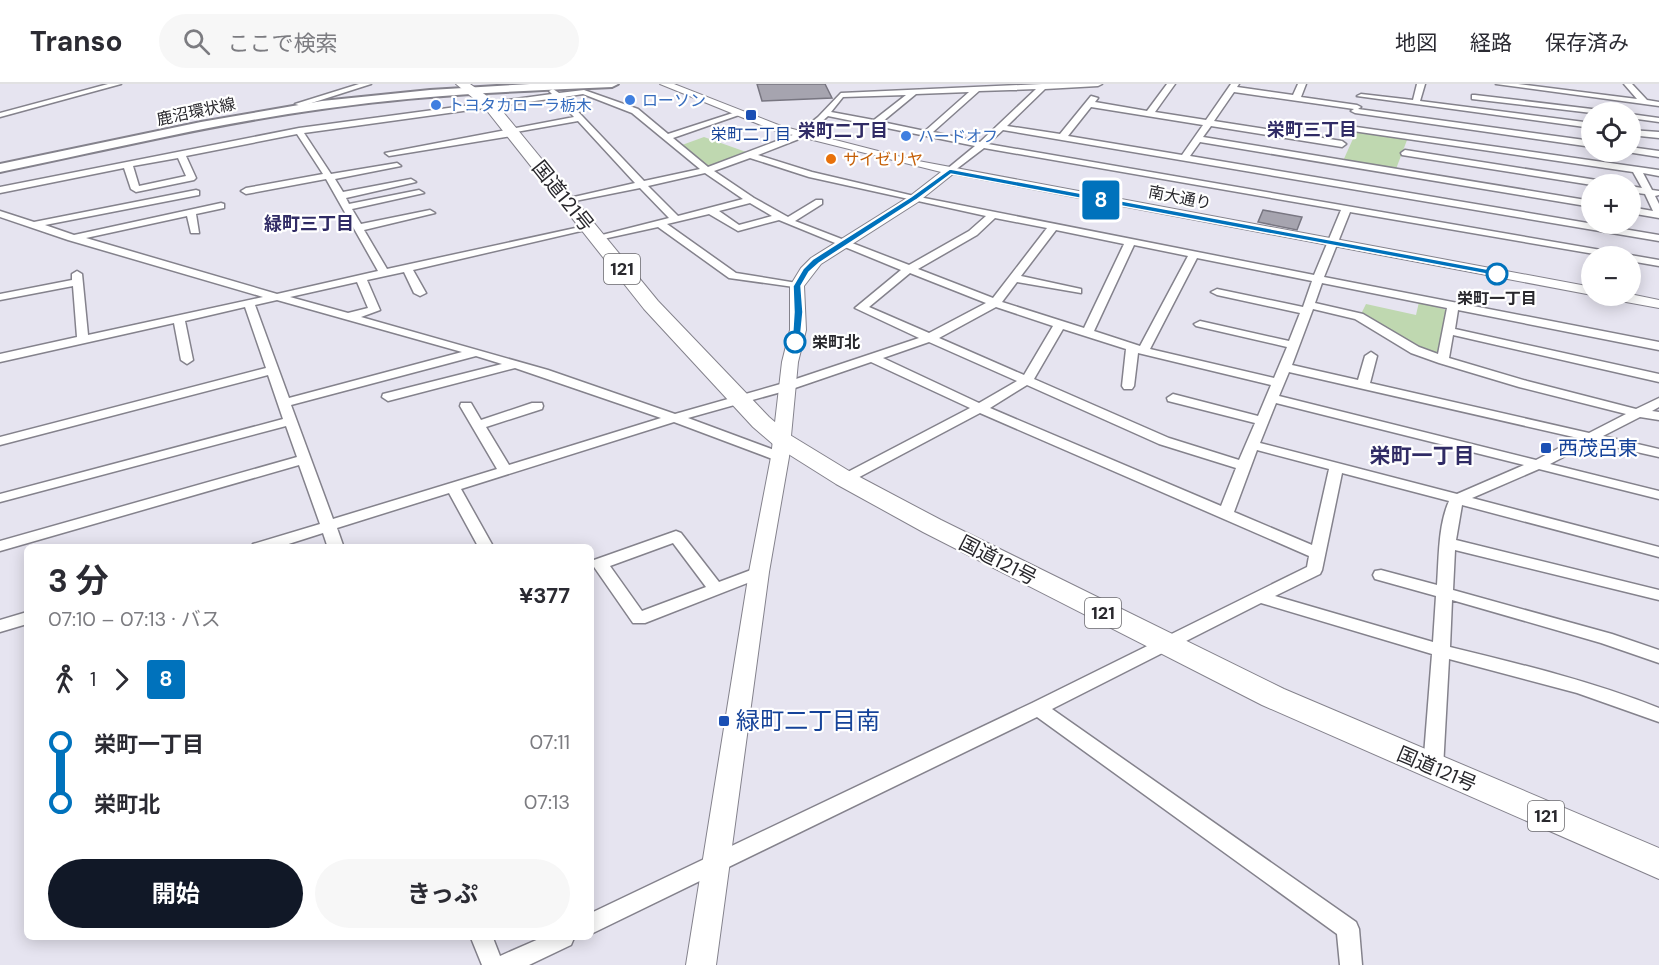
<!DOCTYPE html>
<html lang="ja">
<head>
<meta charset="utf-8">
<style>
  :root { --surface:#fff; --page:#f7f7f7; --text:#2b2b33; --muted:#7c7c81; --line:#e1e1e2; --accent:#111827 }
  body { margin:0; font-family:"DM Sans","Noto Sans JP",sans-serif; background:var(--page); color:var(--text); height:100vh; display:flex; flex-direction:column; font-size:22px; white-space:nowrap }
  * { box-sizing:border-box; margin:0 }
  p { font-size:20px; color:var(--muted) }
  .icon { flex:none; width:33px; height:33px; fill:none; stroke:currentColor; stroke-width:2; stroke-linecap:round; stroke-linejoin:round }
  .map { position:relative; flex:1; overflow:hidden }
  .side { position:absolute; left:24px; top:460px; width:570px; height:396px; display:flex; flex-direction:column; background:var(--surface); border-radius:9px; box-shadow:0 3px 15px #0003 }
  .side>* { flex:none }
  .badge { padding:0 12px; border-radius:4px; font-size:21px; line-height:39px }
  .tools { position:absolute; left:1581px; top:18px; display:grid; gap:12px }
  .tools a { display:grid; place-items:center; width:60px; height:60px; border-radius:50%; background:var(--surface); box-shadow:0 3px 15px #0003; font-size:30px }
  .map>.badge { position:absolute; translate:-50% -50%; box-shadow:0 0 0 3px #fff }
  .legs { display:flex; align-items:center; gap:9px; height:66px; padding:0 24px; font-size:20px }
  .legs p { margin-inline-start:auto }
  .head { display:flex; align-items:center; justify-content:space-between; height:102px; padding:0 24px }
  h1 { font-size:33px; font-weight:700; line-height:45px }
  .action { display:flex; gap:12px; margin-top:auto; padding:12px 24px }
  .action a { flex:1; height:69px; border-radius:36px; background:var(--accent); color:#fff; font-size:24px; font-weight:700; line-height:69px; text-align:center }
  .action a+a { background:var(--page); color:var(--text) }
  ul { padding:0 24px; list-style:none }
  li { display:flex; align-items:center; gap:21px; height:60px; font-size:22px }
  li i { display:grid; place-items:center; width:9px; height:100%; margin:0 8px; background:currentColor }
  li i::after { content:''; width:15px; height:15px; margin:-8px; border:4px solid; border-radius:50%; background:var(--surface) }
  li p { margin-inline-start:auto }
  li:first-child i { background:linear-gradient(#0000 50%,currentColor 0) }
  li:last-child i { background:linear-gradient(currentColor 50%,#0000 0) }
  header { display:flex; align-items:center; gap:36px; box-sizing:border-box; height:84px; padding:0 30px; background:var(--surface); border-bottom:2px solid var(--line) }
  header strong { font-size:28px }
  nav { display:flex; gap:33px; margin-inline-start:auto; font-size:21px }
  .search { width:420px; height:54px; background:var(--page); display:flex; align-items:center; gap:15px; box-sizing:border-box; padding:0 21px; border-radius:33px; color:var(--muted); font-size:22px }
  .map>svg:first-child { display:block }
  .green { fill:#bfd8b0 }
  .building { fill:#a6a4af; stroke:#787681; stroke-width:1.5 }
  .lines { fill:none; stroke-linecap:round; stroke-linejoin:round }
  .minor-casing { stroke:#84828c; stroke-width:3 }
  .tertiary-casing { stroke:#84828c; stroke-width:2 }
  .secondary-casing { stroke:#84828c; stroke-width:4 }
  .trunk-casing { stroke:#84828c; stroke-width:2 }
  .minor { fill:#fff; fill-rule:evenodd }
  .tertiary { fill:#fff; fill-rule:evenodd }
  .secondary { fill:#fff; fill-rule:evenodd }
  .trunk { fill:#fff; fill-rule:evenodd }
  .line-1 { fill:#0072bc; stroke:#fff; stroke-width:1.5 }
  .shop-dot { fill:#3f7fe0; stroke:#fff; stroke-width:2 }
  .transit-dot { fill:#1a4fb4; stroke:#fff; stroke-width:2 }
  .food-dot { fill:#e8710a; stroke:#fff; stroke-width:2 }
  .stop-1-dot { fill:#fff; stroke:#0072bc; stroke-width:3 }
  .labels { text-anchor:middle; stroke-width:4.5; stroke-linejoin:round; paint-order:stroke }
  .far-shop-label { font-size:16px; fill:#366cbe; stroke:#fff; text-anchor:start }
  .far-street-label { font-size:16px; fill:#29282d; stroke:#fff }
  .far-transit-label { font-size:16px; fill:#164399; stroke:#fff }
  .far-food-label { font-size:16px; fill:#c56008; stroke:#fff; text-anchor:start }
  .far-stop-label { font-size:16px; font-weight:bold; fill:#29282d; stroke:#fff }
  .far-neighbourhood-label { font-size:18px; font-weight:bold; fill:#302b65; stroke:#fff }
  .shield { fill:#fff; stroke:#69686c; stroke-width:1.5 }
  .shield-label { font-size:18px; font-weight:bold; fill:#29282d }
  .street-label { font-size:20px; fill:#29282d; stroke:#fff }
  .transit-label { font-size:20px; fill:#164399; stroke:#fff; text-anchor:start }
  .neighbourhood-label { font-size:21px; font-weight:bold; fill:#302b65; stroke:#fff }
  .near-transit-label { font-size:24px; fill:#164399; stroke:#fff; text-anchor:start }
</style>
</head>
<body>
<header>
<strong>Transo</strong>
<div class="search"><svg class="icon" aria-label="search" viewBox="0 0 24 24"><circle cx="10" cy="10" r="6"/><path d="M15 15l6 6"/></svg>ここで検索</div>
<nav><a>地図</a><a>経路</a><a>保存済み</a></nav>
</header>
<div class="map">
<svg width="1659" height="881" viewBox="0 0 1659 881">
  <rect width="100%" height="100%" fill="#e6e4f0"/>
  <g class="green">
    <polygon points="1360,47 1407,56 1396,85 1343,77 1356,48"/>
    <polygon points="704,53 749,69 714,82 705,81 682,61"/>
    <polygon points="1419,218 1447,226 1438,270 1429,270 1361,230 1366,220 1416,231"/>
  </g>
  <g class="building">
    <polygon points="757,0 825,0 832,14 762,17"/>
    <polygon points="1263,126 1302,133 1297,146 1258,138"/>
  </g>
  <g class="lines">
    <g class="minor-casing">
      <g id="minor">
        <polygon points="108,0 121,0 0,33 0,29"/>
        <polygon points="359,0 371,0 302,22 295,20"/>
        <path d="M1042,0H1102L1098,2L1045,5L1007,42L1060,50L1091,12L1098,14L1095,18L1147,27L1167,0H1175L1155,28L1206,36L1231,0H1239L1237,3L1293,11L1298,0H1306L1301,13L1357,21L1361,23L1358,25L1592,57V63L1355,29L1351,27L1354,25L1234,8L1214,37L1342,57L1346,60L1342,63L1211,42L1203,53L1592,117V123L1200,58L1190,72L1659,151V157L1003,46L988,60L1659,176V182L1630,177V172H1606L1350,128L1324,193L1659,258V266L1458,226L1455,245L1659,290V298L1453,251L1449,274L1527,297L1636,325L1659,314V323L1652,327L1659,328V336L1640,333L1603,352L1659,365V373L1592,358L1550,380L1659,407V415L1539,385L1472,414L1659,463V473L1462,421L1456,456L1659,506V516L1455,466L1453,506L1612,550L1659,566V579L1601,559L1452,516L1450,563C1520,580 1591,597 1659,624V638L1577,609L1449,575L1443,684L1440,689L1433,692L1426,689L1423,684L1432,570L1261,519L1052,625L1356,838L1359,845L1362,881H1340L1337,850L1037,633L591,850V829L1032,619L1307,483L1309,472L980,329L850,398H840L838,395L840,392L970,324L871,278L792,305L688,334L785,370L787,373L785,376H775L674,338L461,405L494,464H479L449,409L337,444L344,464H328L323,449L276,464H251L253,460L320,440L299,381L0,467V457L297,373L286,342L0,418V410L283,335L268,291L0,361V353L266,284L245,223L185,237L193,276L187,280L181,276L174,239L0,278V270L77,253L73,202L0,216V210L72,196V190L77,187L82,190L88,251L263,213L68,156L0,133V127L34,138L196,106L199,107V111L45,141L74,151L221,119L224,120V124L196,130L199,149H191L187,132L86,154L277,210L378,187L326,95L246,110L241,107L246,104L323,90L297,50L186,72L196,94L194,96L136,108L131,105L124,84L0,109V103L299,44L552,10L549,7L553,5L559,9L584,6L638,25L668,50L739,27V31L673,54L708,83L798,49L818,33L841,9ZM1036,5L980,58L933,48L979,7ZM969,8L925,47L882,38L916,10ZM583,10L632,29L700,85L644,97L564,13ZM906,11L874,36L831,28L843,13ZM556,14L574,33L385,69L389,72L512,52L516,48L578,37L635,99L565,115V119L640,104L669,134L594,153V157L658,143L729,194L801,204V200L797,199L736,189L667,140L709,130L738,147L779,136L901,186L855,224L919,254L784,299L675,330L548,286L361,233L380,226L367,196L404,188L414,209L420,212L426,209L413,186L594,144L589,141L387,185L364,146L435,129L430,126L361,140L352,125L424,109L419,106L349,120L346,114L416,98L411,95L343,108L335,95L401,82L397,79L331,90L304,49ZM1091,23L1203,41L1182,71L1068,52ZM828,32L975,62L947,85V89L950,90L984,64L1341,126L1314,191L914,112L812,88L758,71L804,53ZM178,74L186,92L139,102L133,82ZM750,74L809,93L986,132L969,147L909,181L795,137L822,120V116H816L788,133L754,114L714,87ZM705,89L743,115L678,132L648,102ZM750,119L772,132L739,141L719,127ZM995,134L1047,144L993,214L918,185L977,151ZM1056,146L1124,160L1084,244L1002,218L1017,198L1081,209V205L1021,192ZM1134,161L1188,172L1140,262L1094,247ZM1197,174L1312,197L1303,223L1217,205L1211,208L1217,211L1300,229L1289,257L1200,237L1194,240L1196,242L1287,263L1274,294L1150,265ZM910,189L986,219L929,249L869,223ZM357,198L368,224L348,229L290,213ZM1322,199L1447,224L1438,270L1419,263L1363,230L1315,219ZM277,216L462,268L289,314L255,221ZM996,223L1053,242L1024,291L939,254ZM1313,225L1355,235L1411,269L1439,279L1519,303L1626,330L1589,349L1370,299L1377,272L1371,268L1365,272L1358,296L1292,281ZM1063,245L1126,265L1122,302L1124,305H1132L1134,302L1138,269L1271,301L1258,332L1173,310L1167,314L1168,317L1255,339L1239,376L1169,354L1034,295ZM929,258L1017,297L979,319L883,274ZM476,272L502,280L383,310L382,313L388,317L515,284L661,334L509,381L486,343L542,325L543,322L542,319H532L481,336L471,319H461L460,322L497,385L333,435L291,321ZM1289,288L1578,354L1536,376L1279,312ZM1027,301L1159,360L1236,384L1221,422L990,324ZM1276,319L1524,381L1457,410L1260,359ZM1257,366L1329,385L1312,461L1234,428ZM1342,389L1449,417C1438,442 1439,474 1437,501L1381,486L1375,487L1373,491L1375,495L1436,512L1433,558L1275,512L1320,490L1322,486Z"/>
        <polygon points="1417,0 1425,0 1420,17 1592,39 1592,44 1357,12 1361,10 1413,16"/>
        <polygon points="1496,0 1518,0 1637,15 1624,0 1632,0 1647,16 1659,18 1659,22"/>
        <polygon points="1475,11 1600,26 1604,28 1592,29 1472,15 1472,11"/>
        <polygon points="1630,30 1659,34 1659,38 1630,34"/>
        <polygon points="1349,42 1659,86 1659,92 1643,89 1652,106 1659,107 1659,111 1655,112 1659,120 1659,134 1630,129 1630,123 1653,127 1645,110 1630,108 1630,102 1642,104 1633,88 1346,46 1346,42"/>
        <polygon points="1630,46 1659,48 1659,54 1630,51"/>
        <polygon points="1630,63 1659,67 1659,73 1627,68 1630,68"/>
        <polygon points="1405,66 1603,97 1608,100 1592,101 1402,71 1401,69"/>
        <path d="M676,447L681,449L719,498L759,483L765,484L767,488L765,492L645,539H633L592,480L594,476ZM673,459L706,503L642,527L610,482Z"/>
        <polygon points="27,528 27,540 0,548 0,536"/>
        <polygon points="471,854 493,854 500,872 541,854 574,854 571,861 529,881 482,881"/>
      </g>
    </g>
    <g class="tertiary-casing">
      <g id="tertiary">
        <polygon points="660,0 674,0 781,42 913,76 1592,203 1592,211 953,90 918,118 821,180 804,202 806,246 798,278 789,373 769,488 716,881 686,881 749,488 771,373 782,278 790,246 790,202 801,184 811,174 910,112 941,88 773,46"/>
        <polygon points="1630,210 1659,216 1659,224 1615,216 1608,212"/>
      </g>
    </g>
    <g class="secondary-casing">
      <path id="secondary" d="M530,0H618L612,3C515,7 418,11 322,25C213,40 107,66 0,88V80L201,38L322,17L430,6Z"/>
    </g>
    <g class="trunk-casing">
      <polygon id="trunk" points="456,0 470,0 494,17 658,217 769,333 790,351 854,390 941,436 1284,605 1659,764 1659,795 1262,621 923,448 836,400 774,361 753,343 644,225 484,23"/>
    </g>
    <use href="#minor" class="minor"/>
    <use href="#tertiary" class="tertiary"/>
    <use href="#secondary" class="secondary"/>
    <use href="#trunk" class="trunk"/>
  </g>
  <polygon class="line-1" points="950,85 1497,187 1501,190 1497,192 951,90 916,116 819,179 809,188 801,202 803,228 800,258 792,260 794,228 793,202 803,185 813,175 911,113"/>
  <g class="shop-dot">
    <circle cx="630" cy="16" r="6"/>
    <circle cx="436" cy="21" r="6"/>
    <circle cx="906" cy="52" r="6"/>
  </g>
  <g class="transit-dot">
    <rect x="745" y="25" width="12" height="12" rx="3"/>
    <rect x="1540" y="358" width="12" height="12" rx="3"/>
    <rect x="718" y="631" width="12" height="12" rx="3"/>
  </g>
  <circle class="food-dot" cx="831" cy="75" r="6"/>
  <g class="stop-1-dot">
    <circle cx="1497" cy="190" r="10"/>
    <circle cx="795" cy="258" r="10"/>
  </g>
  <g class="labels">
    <g class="far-shop-label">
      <text x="642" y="22">ローソン</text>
      <text x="448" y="27">トヨタカローラ栃木</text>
      <text x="918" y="58">ハードオフ</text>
    </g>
    <g class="far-street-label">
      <text transform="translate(196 27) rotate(-12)" y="6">鹿沼環状線</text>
      <text transform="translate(1180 113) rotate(11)" y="6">南大通り</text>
    </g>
    <g class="far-transit-label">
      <text x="751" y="56">栄町二丁目</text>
    </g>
    <g class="far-food-label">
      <text x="843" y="81">サイゼリヤ</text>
    </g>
    <g class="far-stop-label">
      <text x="1497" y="220">栄町一丁目</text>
      <text x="812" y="264" text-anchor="start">栄町北</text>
    </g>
    <g class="far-neighbourhood-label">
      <text x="1312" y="52">栄町三丁目</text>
      <text x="843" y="53">栄町二丁目</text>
      <text x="309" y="146">緑町三丁目</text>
    </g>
    <g class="shield">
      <rect x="604" y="170" width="36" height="30" rx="4.5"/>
      <rect x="1085" y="514" width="36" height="30" rx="4.5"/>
      <rect x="1528" y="717" width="36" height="30" rx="4.5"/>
    </g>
    <g class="shield-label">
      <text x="622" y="191">121</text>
      <text x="1103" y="535">121</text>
      <text x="1546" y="738">121</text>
    </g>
    <g class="street-label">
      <text transform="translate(563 112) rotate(51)" y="7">国道121号</text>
      <text transform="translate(998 476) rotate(27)" y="7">国道121号</text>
      <text transform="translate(1437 685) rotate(23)" y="7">国道121号</text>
    </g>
    <g class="transit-label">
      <text x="1558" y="371">西茂呂東</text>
    </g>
    <g class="neighbourhood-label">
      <text x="1422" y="379">栄町一丁目</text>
    </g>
    <g class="near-transit-label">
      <text x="736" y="645">緑町二丁目南</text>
    </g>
  </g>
</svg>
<div class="tools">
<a><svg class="icon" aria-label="locate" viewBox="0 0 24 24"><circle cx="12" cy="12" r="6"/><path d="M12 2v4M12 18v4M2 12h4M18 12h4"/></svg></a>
<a>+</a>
<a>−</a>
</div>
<b class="badge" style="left:1101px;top:116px;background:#0072bc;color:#fff">8</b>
<section class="side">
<div class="head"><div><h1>3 分</h1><p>07:10 – 07:13 · バス</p></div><b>¥377</b></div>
<div class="legs"><svg class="icon" aria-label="walk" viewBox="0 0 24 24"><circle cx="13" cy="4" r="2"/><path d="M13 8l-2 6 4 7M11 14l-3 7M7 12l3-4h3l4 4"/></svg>1<svg class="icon" aria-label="forward" viewBox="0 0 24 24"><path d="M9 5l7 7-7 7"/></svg><b class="badge" style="background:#0072bc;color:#fff">8</b></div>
<ul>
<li><i style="color:#0072bc"></i><b>栄町一丁目</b><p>07:11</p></li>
<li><i style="color:#0072bc"></i><b>栄町北</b><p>07:13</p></li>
</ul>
<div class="action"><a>開始</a><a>きっぷ</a></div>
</section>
</div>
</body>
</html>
